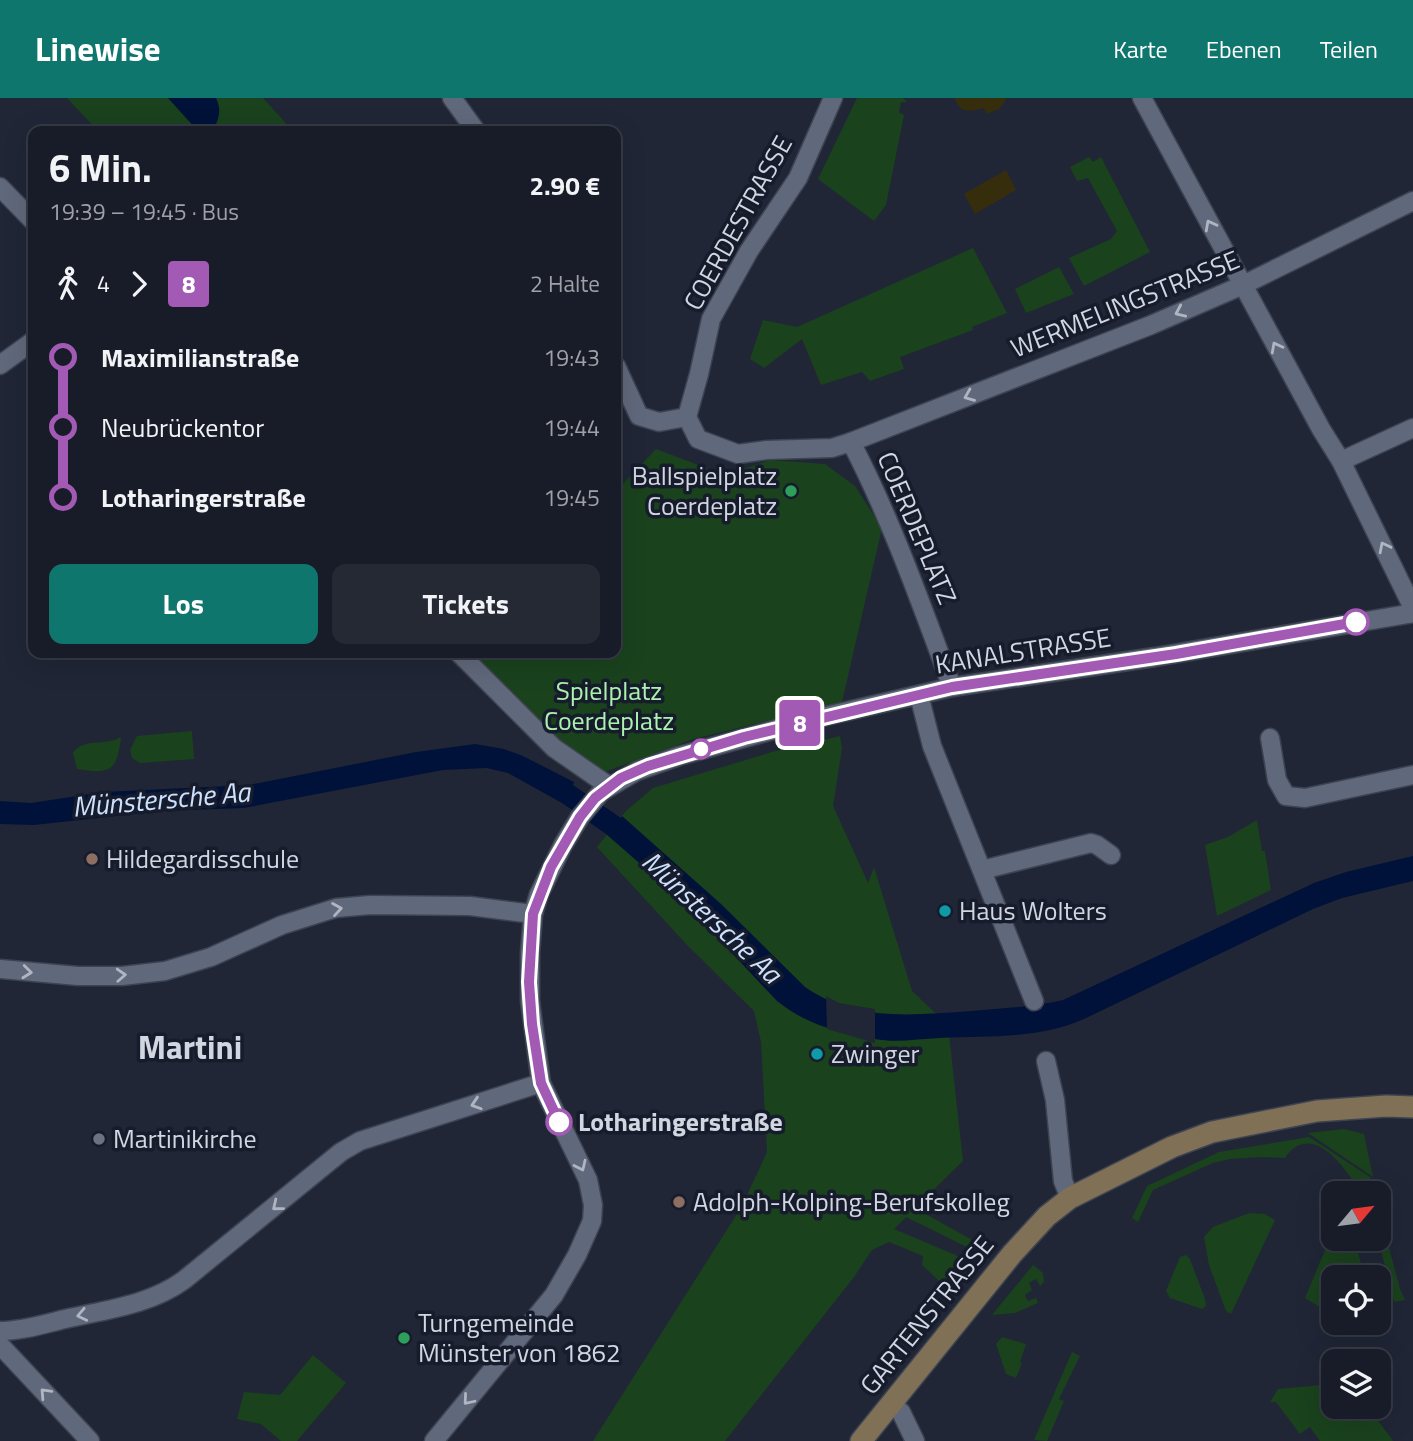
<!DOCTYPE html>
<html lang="de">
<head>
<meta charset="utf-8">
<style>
  :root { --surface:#181c28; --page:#252934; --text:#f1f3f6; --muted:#9fa1a8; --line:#363a45; --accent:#0f766e }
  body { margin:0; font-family:"Titillium Web",sans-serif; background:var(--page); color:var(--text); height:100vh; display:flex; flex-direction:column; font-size:26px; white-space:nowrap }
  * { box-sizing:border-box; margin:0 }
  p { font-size:23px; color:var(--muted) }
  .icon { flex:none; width:38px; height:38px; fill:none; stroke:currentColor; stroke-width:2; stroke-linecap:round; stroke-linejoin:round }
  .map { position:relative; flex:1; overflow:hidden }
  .details { position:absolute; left:28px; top:28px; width:593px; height:532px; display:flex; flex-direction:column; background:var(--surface); border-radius:14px; box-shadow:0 7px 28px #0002,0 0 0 2px var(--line) }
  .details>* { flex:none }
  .badge { padding:0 14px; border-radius:5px; font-size:24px; line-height:46px }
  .needle { width:46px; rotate:61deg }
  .buttons { position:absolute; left:1321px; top:1083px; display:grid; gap:14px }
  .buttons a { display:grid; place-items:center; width:70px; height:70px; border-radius:14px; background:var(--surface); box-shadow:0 7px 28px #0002,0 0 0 2px var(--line); font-size:35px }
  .map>.badge { position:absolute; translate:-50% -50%; box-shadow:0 0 0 4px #fff }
  .legs { display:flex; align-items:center; gap:10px; height:77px; padding:0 21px; font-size:23px }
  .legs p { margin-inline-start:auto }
  .summary { display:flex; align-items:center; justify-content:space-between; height:119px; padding:0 21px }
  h1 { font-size:38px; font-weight:700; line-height:52px }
  .action { display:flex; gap:14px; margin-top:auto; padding:14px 21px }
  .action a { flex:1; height:80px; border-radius:14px; background:var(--accent); color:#fff; font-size:28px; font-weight:700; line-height:80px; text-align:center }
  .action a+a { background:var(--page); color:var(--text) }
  ul { padding:0 21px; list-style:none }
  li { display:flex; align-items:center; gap:24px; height:70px; font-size:26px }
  li i { display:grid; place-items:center; width:10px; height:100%; margin:0 9px; background:currentColor }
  li i::after { content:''; width:18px; height:18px; margin:-9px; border:5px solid; border-radius:50%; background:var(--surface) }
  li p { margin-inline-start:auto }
  li:first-child i { background:linear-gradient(#0000 50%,currentColor 0) }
  li:last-child i { background:linear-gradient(currentColor 50%,#0000 0) }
  header { display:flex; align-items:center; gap:42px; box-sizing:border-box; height:98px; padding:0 35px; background:var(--accent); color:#fff }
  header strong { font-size:33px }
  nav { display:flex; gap:38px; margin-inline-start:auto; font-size:24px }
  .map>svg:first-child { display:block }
  .green { fill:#1a421d }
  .sand { fill:#362d0d }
  .water { fill:#001239 }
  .pier { fill:#202636 }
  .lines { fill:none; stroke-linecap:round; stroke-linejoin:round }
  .street-casing { stroke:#3d4350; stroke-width:21 }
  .secondary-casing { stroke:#3d4350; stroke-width:24 }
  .street { stroke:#60687b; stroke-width:18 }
  .secondary { stroke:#807056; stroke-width:21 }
  .oneway { stroke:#b0b5c2 }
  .line-1-casing { stroke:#fff; stroke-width:16 }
  .line-1 { stroke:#a25ab4; stroke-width:10 }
  .leisure-dot { fill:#2e9e5b; stroke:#161c2c; stroke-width:2.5 }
  .stop-1-dot { fill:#fff; stroke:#a25ab4; stroke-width:3.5 }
  .education-dot { fill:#8d6e63; stroke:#161c2c; stroke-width:2.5 }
  .culture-dot { fill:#0f9aa8; stroke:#161c2c; stroke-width:2.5 }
  .worship-dot { fill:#6b7280; stroke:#161c2c; stroke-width:2.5 }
  .labels { text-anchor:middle; stroke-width:7; stroke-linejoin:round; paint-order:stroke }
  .street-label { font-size:26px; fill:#d2d6e1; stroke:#161c2c }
  .poi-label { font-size:26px; fill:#d2d6e1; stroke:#161c2c; text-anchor:start }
  .park-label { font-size:26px; fill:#adf1af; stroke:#161c2c }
  .stop-label { font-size:26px; font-weight:bold; fill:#d2d6e1; stroke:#161c2c; text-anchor:start }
  .water-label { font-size:28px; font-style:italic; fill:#cde1fe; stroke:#161c2c }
  .district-label { font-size:33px; font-weight:bold; fill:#d2d6e1; stroke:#161c2c }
</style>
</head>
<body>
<header>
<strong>Linewise</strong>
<nav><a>Karte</a><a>Ebenen</a><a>Teilen</a></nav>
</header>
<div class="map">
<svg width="1413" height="1343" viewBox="0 0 1413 1343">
  <rect width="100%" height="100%" fill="#202636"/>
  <g class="green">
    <polygon points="67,0 263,0 293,33 98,33"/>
    <polygon points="857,0 903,0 907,4 901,4 899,14 904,17 886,107 874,123 818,81"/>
    <polygon points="1089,59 1093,64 1101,59 1150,154 1084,188 1069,160 1111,141 1117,133 1088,80 1077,83 1070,69"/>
    <polygon points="973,150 1007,215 972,229 973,232 900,259 904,271 870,283 862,274 821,287 802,241 764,270 750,261 763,222 797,229"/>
    <polygon points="1059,169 1074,196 1026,215 1015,191"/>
    <polygon points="656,351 717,374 719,372 726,377 770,362 825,366 855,388 882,430 842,604 694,641 596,677 490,582 473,562 479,555 616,555 616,393"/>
    <polygon points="192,633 194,661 140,665 132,660 130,652 137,638"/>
    <polygon points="840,638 842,650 833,708 868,785 874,769 912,893 948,927 963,1063 915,1110 983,1148 981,1156 906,1119 894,1131 972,1164 953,1196 922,1167 923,1158 889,1144 872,1152 854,1179 725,1343 593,1343 742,1108 767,1054 761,944 754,913 687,847 597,749 626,713 653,690 772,654"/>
    <path d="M121,639C117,674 110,676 77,671L73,655C84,639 103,649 121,639Z"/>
    <polygon points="1257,722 1262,753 1265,753 1271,792 1217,818 1205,747 1228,739"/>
    <polygon points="1344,1031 1364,1036 1373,1079 1308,1035"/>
    <path d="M1309,1039L1370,1079L1375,1095H1360C1347,1071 1312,1021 1285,1060L1262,1059L1230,1061L1213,1065L1153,1092L1138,1124L1132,1120L1147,1088L1219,1054Z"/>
    <polygon points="1379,1112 1400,1191 1405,1202 1394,1204 1378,1141"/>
    <polygon points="1249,1115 1265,1116 1275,1122 1231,1216 1226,1213 1209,1167 1204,1139 1213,1129"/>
    <polygon points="1333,1133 1334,1141 1354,1141 1365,1179 1334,1180 1333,1217 1305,1200"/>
    <polygon points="1186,1157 1190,1161 1205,1201 1206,1208 1202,1211 1170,1200 1166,1193 1180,1159"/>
    <polygon points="1033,1167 1043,1175 1044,1184 1040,1188 1036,1181 1029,1185 1032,1192 1025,1197 1028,1203 1036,1200 1038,1205 1015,1215 992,1217"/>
    <polygon points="1002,1239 1026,1246 1020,1264 1022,1265 1016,1280 1006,1276 996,1246"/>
    <polygon points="1072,1254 1080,1258 1059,1301 1064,1303 1047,1343 1034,1342"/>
    <polygon points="313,1257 346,1285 297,1343 281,1343 261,1326 237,1321 244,1294 280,1297"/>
    <polygon points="1333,1286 1334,1309 1368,1309 1393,1343 1320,1343 1310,1329 1300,1336 1276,1304 1270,1304 1278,1291"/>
  </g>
  <g class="sand">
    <path d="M955,0H1005L1006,2L999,11L987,16L983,10C971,14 959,15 955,0Z"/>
    <polygon points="1006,72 1016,92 975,116 964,96"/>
  </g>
  <g class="water">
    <path d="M168,0H216C222,12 219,22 212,33L196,31Z"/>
    <path d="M475,646L504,651L523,658L570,682L574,684L573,687L621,720L622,718L721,806L805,889C856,924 911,917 971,913C1002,910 1033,909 1063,902L1314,785L1346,774L1413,758V783L1342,800L1313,811L1084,921C1040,941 987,938 940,940C918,941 896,945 875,941C839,935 805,926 777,903L684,804L606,736L562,705L508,675L487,670L443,672L244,710L162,713L34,727L0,726V703L31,705L103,694L249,687L416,654Z"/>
  </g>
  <polygon class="pier" points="826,898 839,905 875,911 875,945 827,931"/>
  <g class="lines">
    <g class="street-casing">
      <g id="street">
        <polyline points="452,0 476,33"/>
        <polyline points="1142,0 1321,331 1341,363 1413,510"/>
        <polyline points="0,89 33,123"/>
        <polyline points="0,267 33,243"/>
        <polyline points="616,268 639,318 659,324 687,319"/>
        <path d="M687,319L698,341L738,356L767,352L832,350L851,344C892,423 921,506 952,589"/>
        <polyline points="687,319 699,276 711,221 749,153 798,80 833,0"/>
        <polyline points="851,344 1151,227 1243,187 1413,103"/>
        <polyline points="1341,363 1413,330"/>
        <polyline points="459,555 554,650 609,688"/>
        <polyline points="919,597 932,648 1034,903"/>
        <polyline points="1270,640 1277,682 1286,698 1305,700 1413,677"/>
        <polyline points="982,772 1091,745 1097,747 1111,757"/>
        <polyline points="0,871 78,878 122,878 165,873 211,859 282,827 336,810 370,807 470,808 533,816"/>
        <polyline points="1046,963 1055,1002 1063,1083 1070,1100"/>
        <path d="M0,1233C22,1233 44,1226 65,1221C105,1212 150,1207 184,1182L341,1054L360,1043L541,985"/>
        <polyline points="0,1247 90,1343"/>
        <polyline points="891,1306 901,1314 915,1343"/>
        <polyline points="434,1343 554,1197 577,1157 592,1123 593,1107 588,1082 541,985 530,903 530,855 533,816 539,796 563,747 580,719 601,694 637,673 679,658 813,621 952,589 1155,559 1413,515"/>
      </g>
    </g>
    <g class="secondary-casing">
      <polyline id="secondary" points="861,1343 1012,1156 1047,1118 1070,1100 1172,1049 1212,1034 1317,1013 1386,1008 1413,1009"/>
    </g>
    <use href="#street" class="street"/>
    <use href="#secondary" class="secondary"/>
  </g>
  <defs><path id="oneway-chevron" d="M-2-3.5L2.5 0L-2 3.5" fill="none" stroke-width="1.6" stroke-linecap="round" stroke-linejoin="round" transform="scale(1.75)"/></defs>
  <g class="oneway">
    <use href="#oneway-chevron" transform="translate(1210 127) rotate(-118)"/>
    <use href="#oneway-chevron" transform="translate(1180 214) rotate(156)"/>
    <use href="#oneway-chevron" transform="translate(1276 249) rotate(-118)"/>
    <use href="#oneway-chevron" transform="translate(969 298) rotate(158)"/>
    <use href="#oneway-chevron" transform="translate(1384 449) rotate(-117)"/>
    <use href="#oneway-chevron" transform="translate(337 811) rotate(-9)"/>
    <use href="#oneway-chevron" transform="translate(27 874) rotate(6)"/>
    <use href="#oneway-chevron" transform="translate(121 877) rotate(-3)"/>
    <use href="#oneway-chevron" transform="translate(476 1006) rotate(162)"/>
    <use href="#oneway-chevron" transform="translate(581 1068) rotate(65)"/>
    <use href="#oneway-chevron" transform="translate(277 1108) rotate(141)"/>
    <use href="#oneway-chevron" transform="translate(82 1217) rotate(168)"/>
    <use href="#oneway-chevron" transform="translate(45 1295) rotate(-133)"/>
    <use href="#oneway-chevron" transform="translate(468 1302) rotate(130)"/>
  </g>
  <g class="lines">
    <g class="line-1-casing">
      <polyline id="line-1" points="559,1024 541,985 532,926 529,884 533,816 551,769 580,719 595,700 621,680 648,668 744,639 952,589 1176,556 1356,524"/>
    </g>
    <use href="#line-1" class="line-1"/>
  </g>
  <g class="leisure-dot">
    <circle cx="791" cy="393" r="7"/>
    <circle cx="404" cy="1240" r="7"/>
  </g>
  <g class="stop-1-dot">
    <circle cx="1356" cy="524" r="12"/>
    <circle cx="701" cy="651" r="9"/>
    <circle cx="559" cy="1024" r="12"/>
  </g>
  <g class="education-dot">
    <circle cx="92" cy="761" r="7"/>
    <circle cx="679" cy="1104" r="7"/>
  </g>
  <g class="culture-dot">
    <circle cx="945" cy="813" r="7"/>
    <circle cx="817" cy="956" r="7"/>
  </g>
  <circle class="worship-dot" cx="99" cy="1041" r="7"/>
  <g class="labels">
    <g class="street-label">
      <text transform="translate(738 125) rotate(-61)" y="9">COERDESTRASSE</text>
      <text transform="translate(1125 206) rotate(-22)" y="9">WERMELINGSTRASSE</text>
      <text transform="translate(917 430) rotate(67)" y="9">COERDEPLATZ</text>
      <text transform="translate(1023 553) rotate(-9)" y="9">KANALSTRASSE</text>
      <text transform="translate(927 1217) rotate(-51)" y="9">GARTENSTRASSE</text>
    </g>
    <g class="poi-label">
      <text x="777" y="387" text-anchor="end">Ballspielplatz<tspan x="777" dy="30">Coerdeplatz</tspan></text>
      <text x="106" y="770">Hildegardisschule</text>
      <text x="959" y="822">Haus Wolters</text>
      <text x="831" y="965">Zwinger</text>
      <text x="113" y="1050">Martinikirche</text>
      <text x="693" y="1113">Adolph-Kolping-Berufskolleg</text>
      <text x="418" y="1234">Turngemeinde<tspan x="418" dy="30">Münster von 1862</tspan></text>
    </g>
    <g class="park-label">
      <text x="609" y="602">Spielplatz<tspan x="609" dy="30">Coerdeplatz</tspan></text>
    </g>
    <g class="stop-label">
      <text x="578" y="1033">Lotharingerstraße</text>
    </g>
    <g class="water-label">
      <text transform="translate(161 701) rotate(-5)" y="10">Münstersche Aa</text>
      <text transform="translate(712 819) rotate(43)" y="10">Münstersche Aa</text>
    </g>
    <g class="district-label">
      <text x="190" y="961">Martini</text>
    </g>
  </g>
</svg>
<div class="buttons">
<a><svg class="needle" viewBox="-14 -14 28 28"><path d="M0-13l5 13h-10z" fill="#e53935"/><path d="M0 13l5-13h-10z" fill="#9fa1a8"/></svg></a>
<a><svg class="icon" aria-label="locate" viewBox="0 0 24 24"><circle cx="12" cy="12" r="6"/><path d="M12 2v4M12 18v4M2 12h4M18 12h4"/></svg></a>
<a><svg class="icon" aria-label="layers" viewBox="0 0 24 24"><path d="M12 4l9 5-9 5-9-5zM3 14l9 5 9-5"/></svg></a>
</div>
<b class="badge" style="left:800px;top:625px;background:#a25ab4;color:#fff">8</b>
<section class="details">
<div class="summary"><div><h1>6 Min.</h1><p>19:39 – 19:45 · Bus</p></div><b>2.90 €</b></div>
<div class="legs"><svg class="icon" aria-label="walk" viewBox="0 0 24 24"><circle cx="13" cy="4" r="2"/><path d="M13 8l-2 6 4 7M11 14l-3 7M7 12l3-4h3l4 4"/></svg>4<svg class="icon" aria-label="forward" viewBox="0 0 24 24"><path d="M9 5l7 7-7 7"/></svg><b class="badge" style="background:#a25ab4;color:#fff">8</b><p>2 Halte</p></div>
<ul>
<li><i style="color:#a25ab4"></i><b>Maximilianstraße</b><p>19:43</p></li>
<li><i style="color:#a25ab4"></i><span>Neubrückentor</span><p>19:44</p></li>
<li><i style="color:#a25ab4"></i><b>Lotharingerstraße</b><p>19:45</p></li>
</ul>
<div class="action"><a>Los</a><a>Tickets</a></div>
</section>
</div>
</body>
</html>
